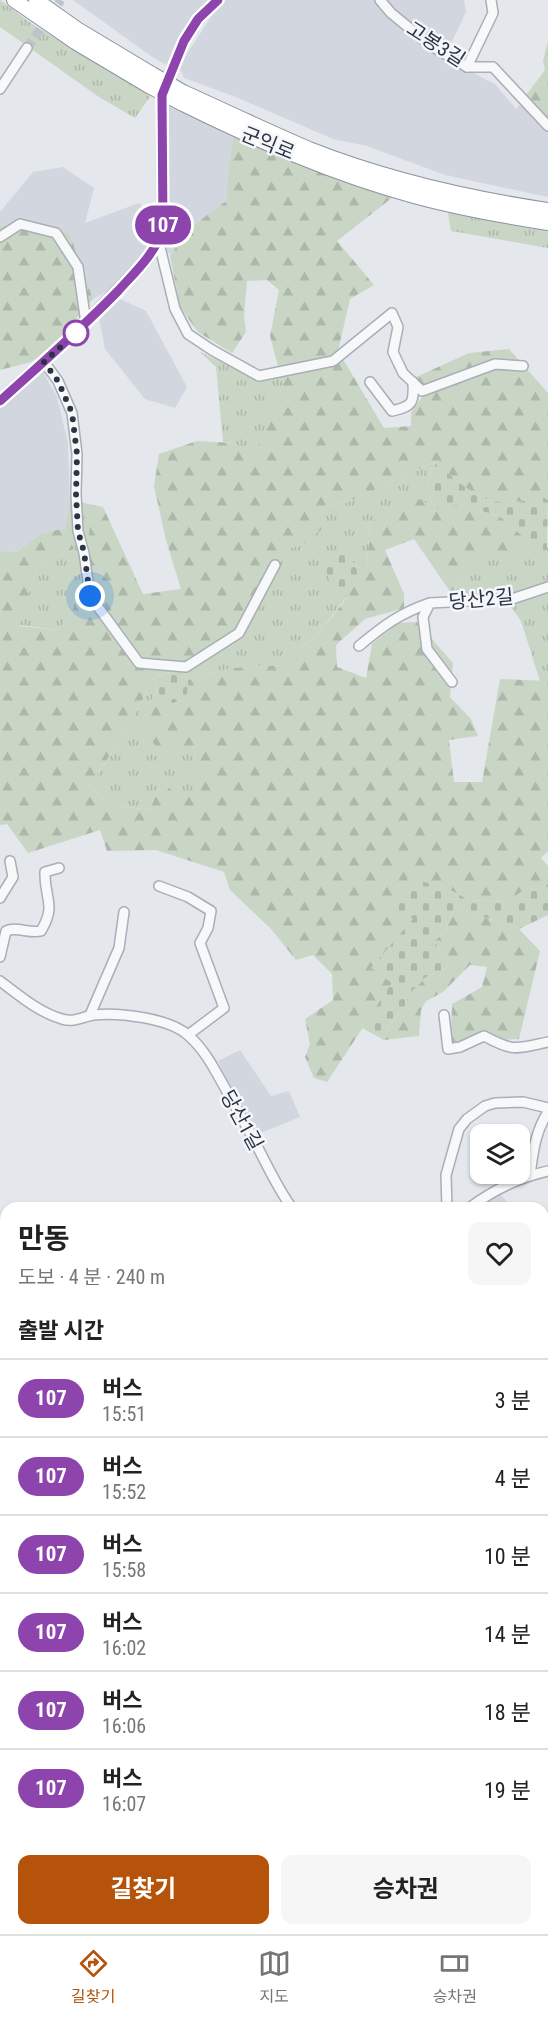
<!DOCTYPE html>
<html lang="ko">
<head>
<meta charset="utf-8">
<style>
  :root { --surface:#fff; --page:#f6f6f6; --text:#222; --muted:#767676; --line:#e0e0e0; --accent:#b45309 }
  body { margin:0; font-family:"Roboto Condensed","Noto Sans KR",sans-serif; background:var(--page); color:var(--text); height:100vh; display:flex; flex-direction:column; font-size:22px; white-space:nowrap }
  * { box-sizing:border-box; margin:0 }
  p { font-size:20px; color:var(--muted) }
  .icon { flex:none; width:33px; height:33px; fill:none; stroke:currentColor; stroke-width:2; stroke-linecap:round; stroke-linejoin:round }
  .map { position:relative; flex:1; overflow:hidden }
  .side { position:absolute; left:0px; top:1202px; width:549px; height:734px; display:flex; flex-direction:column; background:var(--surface); border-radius:18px 18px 0 0; box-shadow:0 2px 4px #0004 }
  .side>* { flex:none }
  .badge { padding:0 12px; border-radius:20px; font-size:21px; line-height:39px }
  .controls { position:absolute; left:470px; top:1124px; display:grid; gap:12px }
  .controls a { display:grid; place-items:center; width:60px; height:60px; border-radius:12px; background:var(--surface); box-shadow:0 2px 4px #0004; font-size:30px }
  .you { position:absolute; width:30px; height:30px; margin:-15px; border:4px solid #fff; border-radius:50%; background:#1a73e8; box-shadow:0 0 0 9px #1a73e833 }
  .map>.badge { position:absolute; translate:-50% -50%; box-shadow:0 0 0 3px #fff }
  h2 { padding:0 18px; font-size:22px; line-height:54px }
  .round { display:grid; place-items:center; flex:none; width:63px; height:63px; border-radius:12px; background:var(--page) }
  .overview { display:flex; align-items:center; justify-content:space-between; height:102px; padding:0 18px }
  h1 { font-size:28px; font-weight:700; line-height:45px }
  .button { display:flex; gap:12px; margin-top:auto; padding:12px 18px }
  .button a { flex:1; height:69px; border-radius:12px; background:var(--accent); color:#fff; font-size:24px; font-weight:700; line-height:69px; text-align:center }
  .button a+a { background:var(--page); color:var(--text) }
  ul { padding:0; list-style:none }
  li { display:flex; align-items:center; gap:18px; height:78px; padding:0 18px; border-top:2px solid var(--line) }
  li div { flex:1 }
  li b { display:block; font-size:22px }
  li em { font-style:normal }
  li .badge { min-width:66px; font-weight:700; text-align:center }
  .tabs { display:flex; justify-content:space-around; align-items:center; height:84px; border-top:2px solid var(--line); background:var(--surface); font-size:16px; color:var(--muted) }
  .tabs a { display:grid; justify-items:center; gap:3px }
  .tabs .active { color:var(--accent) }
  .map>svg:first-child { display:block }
  .built { fill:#d2d6de }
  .grass { fill:url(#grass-tufts) }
  .forest { fill:url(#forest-firs) }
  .cemetery { fill:url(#cemetery-stones) }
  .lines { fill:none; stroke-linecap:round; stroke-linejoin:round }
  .stream { stroke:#9fb4cc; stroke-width:2 }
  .canal { stroke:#9fb4cc; stroke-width:8 }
  .minor-tunnel { stroke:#bfc3cb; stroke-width:9; stroke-dasharray:9 4.5; stroke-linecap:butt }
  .minor-casing { stroke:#a9aeb7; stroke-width:12 }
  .major-casing { stroke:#a3abb8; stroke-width:14 }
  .highway-casing { stroke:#8b94a3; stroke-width:16 }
  .minor { stroke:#f7f8fa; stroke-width:9 }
  .major { stroke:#fff; stroke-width:10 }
  .highway { stroke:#fff; stroke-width:14 }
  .highway-bridge-casing { stroke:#8b94a3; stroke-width:16; stroke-linecap:butt }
  .highway-bridge { stroke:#fff; stroke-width:14 }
  .line-casing { stroke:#fff; stroke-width:14 }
  .line { stroke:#8e44ad; stroke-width:9 }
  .walk { stroke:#2b3445; stroke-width:6; stroke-dasharray:0 10.8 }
  .stop-dot { fill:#fff; stroke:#8e44ad; stroke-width:3 }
  .labels { text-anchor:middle; stroke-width:5; stroke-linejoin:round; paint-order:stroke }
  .street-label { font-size:20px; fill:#2b3445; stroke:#f4f6f9 }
</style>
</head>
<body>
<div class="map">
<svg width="548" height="1934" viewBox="0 0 548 1934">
  <defs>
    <pattern id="grass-tufts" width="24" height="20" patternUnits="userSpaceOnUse" patternTransform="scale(1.5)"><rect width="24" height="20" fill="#c9d6c5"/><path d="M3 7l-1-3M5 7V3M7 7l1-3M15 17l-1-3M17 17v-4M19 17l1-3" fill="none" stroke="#adb8ab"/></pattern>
    <pattern id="forest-firs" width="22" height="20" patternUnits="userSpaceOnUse" patternTransform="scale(1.5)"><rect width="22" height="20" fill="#c9d6c5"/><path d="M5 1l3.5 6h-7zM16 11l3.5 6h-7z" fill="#adb8ab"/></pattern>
    <pattern id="cemetery-stones" width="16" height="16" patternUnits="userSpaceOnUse" patternTransform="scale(1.5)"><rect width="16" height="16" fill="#c9d6c5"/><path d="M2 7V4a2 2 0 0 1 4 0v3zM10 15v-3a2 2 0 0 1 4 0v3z" fill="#adb8ab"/></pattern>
  </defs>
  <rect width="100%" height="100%" fill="#e4e7ec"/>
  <g class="built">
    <polygon points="73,0 214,0 168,66 151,56"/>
    <polygon points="222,0 464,0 466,12 444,58 495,84 516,109 521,103 548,133 548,197 445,175 367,146 333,139 236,97 184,78 179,66"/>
    <polygon points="170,101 235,136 229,163 226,201 194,225 170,255 164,245 167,110"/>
    <polygon points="63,167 94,188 85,223 139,203 157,221 156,237 113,288 93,299 68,233 38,223 0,226 0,212 33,172"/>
    <polygon points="120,299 146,311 187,387 175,408 145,399 105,349 99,318"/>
    <polygon points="41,368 57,397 68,444 70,500 65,528 40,534 17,552 0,551 0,406"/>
    <polygon points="240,1050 271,1096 289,1091 300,1117 256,1135 218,1061"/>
    <polygon points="501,1195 507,1202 507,1207 480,1207"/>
  </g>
  <g class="grass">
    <polygon points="0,0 35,26 152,94 135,118 99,97 0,27"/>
    <polygon points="448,213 459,213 548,229 548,248 451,231"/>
    <polygon points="200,352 262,380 281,376 283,385 254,457 234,443 223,442 216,367"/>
    <polygon points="433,462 426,492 436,508 370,523 367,566 360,577 351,558 340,596 349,594 314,639 302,646 283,665 231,668 188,680 181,669 254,610 259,580 270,554 303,544 324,506 346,503"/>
    <polygon points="70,500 103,507 90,524 87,548 72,613 58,630 19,625 37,566 74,549 65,528"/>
    <polygon points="534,546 546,549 548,547 548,681 540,681 521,621 511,607 451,593 481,553 520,553"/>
    <polygon points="154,677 157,693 148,704 193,745 200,790 181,801 162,779 150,810 111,805 89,787 130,724"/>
    <polygon points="169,1929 192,1929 202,1934 162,1934"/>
  </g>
  <g class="forest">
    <polygon points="548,41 548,122 524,98 545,70 543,61"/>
    <path d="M235,132L393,197L337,241L374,285L350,299L338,351L384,428L411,426V412L422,397L414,378L469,353L509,349L548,393V500L543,497C485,511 477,496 433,462L346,503L324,506L321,530L303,544L270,555L259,580L254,610L201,662L154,677L130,724L89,787L111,805L150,810L162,779L181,801L199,790L193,745L163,755L146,734L148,704L157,693L174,703L187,699L188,680L231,668L283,665L302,646L314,639L343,603L367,566L370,523L409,494L436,508L460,504L501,517L534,546L520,553H481L451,593L414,539L385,550L404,594V608L365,619L336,645L337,667L366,678L372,644L398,623L417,622L453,663L450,697L471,719L478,736L449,740L454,782H482L500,679L548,681V851L541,858L548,866V884L540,890L525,889L508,902L469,900L450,890L413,919L393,982L327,1082L314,1078L305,1057L310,1044L305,1019L333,1000L332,974L313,955L296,960L271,929L230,890L224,872L156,850L107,851L100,830L28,853L7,824L0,825V551L17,552L40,534L65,528L74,549L37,566L19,626L58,630L72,613L87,548L90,524L103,507L143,594L181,589L166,540L154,486L159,454L197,441L234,443L254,456L283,385L270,336L279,290L267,280L247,281L244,316L246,332L232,353L198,332L180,307L170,255L194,225L226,201L229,163Z"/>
    <polygon points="38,223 69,233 93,299 50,349 31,362 0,370 0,226"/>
    <polygon points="455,907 519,929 540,951 519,1039 451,1042 452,1004 482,987 487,967 470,965 443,992 426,1001 421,1010 419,1036 384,1040 391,1022 404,1009 409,994 426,977 448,967 446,959 434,942 445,931"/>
    <polygon points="67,1929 130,1929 134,1934 79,1934"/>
  </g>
  <g class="cemetery">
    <path d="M433,462C478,496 484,511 543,497L548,500L547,550L534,546L501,517L460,504L436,508L426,492Z"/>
    <polygon points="333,549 351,558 360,577 349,594 341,596 330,582 323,560"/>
    <polygon points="181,669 188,680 187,699 173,703 157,693 154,677"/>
    <polygon points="408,877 450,890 469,900 507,902 525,889 540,890 548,884 548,915 519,929 455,907 445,931 434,942 446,959 448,967 426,977 409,994 404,1009 391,1022 384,1040 362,1028 392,983 371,968 413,919 398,908"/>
  </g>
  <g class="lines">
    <polyline class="stream" points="283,1934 284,1929"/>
    <g class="canal">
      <polyline points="543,1254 548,1249"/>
      <polyline points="365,1934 365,1929"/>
    </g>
    <polyline class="minor-tunnel" points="27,48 61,0"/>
    <g class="minor-casing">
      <g id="minor">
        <polyline points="380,0 391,13 430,45 467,67 493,67 548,126"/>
        <polyline points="467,67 493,13 491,0"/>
        <polyline points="0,89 27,48"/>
        <polyline points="0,237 20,224 56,233 78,267 86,323"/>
        <polyline points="159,243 175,309 188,334 212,350 259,376 333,361 392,313 398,327 393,352 403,373 422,391 495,364 523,366"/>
        <polyline points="44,362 58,381 72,413 77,454 76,494 78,531 84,553 90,596 139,663 186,667 239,633 275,565"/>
        <path d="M370,382L392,411C413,406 414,403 413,382"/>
        <path d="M359,646C383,626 400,613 430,603"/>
        <polyline points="452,682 427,649 423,617 430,603 512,599 548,587"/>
        <polyline points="159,886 188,897 211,911 208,928 200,943 224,1008 188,1035"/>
        <polyline points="0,898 13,877 10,861"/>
        <path d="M0,957L6,931C17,926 29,934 41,931C57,904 44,899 45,872L59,868"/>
        <path d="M0,981C19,995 38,1012 62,1019C74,1023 82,1017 93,1015C118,1012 170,1018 189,1036C205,1050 215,1070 225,1088C236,1108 248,1128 258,1148C269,1169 278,1189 292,1208"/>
        <polyline points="90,1015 119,948 124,912"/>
        <path d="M444,1015L448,1049L460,1047L484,1036C514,1052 515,1049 548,1042"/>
        <path d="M530,1175C533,1153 535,1132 548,1112"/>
        <polyline points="447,1208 446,1175 459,1129 467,1119 485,1106 495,1103 523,1102 548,1108"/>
        <path d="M469,1208C495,1189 518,1178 548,1171"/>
        <polyline points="0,1583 6,1588"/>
        <polyline points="0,1760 6,1755"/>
        <polyline points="0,1871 6,1859"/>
        <polyline points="0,1925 6,1927"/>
        <polyline points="16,1929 55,1931 66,1934"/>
        <polyline points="199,1929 207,1934"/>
        <polyline points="117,1934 122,1929"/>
      </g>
    </g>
    <g class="major-casing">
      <path id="major" d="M0,401C40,365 80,330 118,290C135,272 156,253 163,228L162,95L184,41L198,19L218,0"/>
    </g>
    <g class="highway-casing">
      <g id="highway">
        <polyline points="14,0 75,42 149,86"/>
        <polyline points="36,0 77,29 152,74"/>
        <path d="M183,92C225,111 267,131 309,149C385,179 467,198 548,210"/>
        <path d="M181,103C256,140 333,174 414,196C458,208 503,216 548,223"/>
      </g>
    </g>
    <use href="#minor" class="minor"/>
    <use href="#major" class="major"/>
    <use href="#highway" class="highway"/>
    <g class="highway-bridge-casing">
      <g id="highway-bridge">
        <polyline points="152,74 183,92"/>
        <polyline points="149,86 181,103"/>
      </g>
    </g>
    <use href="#highway-bridge" class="highway-bridge"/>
  </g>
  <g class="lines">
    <g class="line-casing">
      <path id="line" d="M0,401C40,365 80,330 118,291C135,272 156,253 163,228L162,95L184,41L198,19L218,0"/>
    </g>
    <use href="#line" class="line"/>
    <polyline class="walk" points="76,333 44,362 58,381 72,413 77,454 76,494 78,531 84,552 90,596"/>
  </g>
  <circle class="stop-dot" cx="76" cy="333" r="12"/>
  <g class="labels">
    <g class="street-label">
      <text transform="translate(436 44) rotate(33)" y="7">고봉3길</text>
      <text transform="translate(268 143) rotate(22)" y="7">군익로</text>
      <text transform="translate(481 599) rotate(-5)" y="7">당산2길</text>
      <text transform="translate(242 1120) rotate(61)" y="7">당산1길</text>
    </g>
  </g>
</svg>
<div class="controls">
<a><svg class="icon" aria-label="layers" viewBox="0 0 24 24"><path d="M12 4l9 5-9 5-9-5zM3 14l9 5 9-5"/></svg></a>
</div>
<div class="you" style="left:90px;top:596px"></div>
<b class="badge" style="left:163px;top:225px;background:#8e44ad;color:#fff">107</b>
<section class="side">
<div class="overview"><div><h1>만동</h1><p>도보 · 4 분 · 240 m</p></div><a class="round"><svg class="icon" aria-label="heart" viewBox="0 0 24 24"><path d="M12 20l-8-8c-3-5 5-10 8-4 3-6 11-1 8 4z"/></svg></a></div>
<h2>출발 시간</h2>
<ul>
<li><span class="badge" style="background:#8e44ad;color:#fff">107</span><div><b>버스</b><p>15:51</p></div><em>3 분</em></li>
<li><span class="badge" style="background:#8e44ad;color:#fff">107</span><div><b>버스</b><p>15:52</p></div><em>4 분</em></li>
<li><span class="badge" style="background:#8e44ad;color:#fff">107</span><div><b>버스</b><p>15:58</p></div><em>10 분</em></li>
<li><span class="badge" style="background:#8e44ad;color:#fff">107</span><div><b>버스</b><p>16:02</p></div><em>14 분</em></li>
<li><span class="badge" style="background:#8e44ad;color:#fff">107</span><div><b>버스</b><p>16:06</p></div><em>18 분</em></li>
<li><span class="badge" style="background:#8e44ad;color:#fff">107</span><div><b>버스</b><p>16:07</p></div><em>19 분</em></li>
</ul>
<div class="button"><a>길찾기</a><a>승차권</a></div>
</section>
</div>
<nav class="tabs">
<a class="active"><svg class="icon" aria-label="directions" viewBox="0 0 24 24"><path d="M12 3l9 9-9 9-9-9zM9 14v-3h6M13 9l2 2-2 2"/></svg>길찾기</a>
<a><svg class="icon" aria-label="map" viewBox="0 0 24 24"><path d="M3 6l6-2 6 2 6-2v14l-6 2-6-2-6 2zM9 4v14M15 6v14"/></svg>지도</a>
<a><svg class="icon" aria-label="tickets" viewBox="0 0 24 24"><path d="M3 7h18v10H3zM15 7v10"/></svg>승차권</a>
</nav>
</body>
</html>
